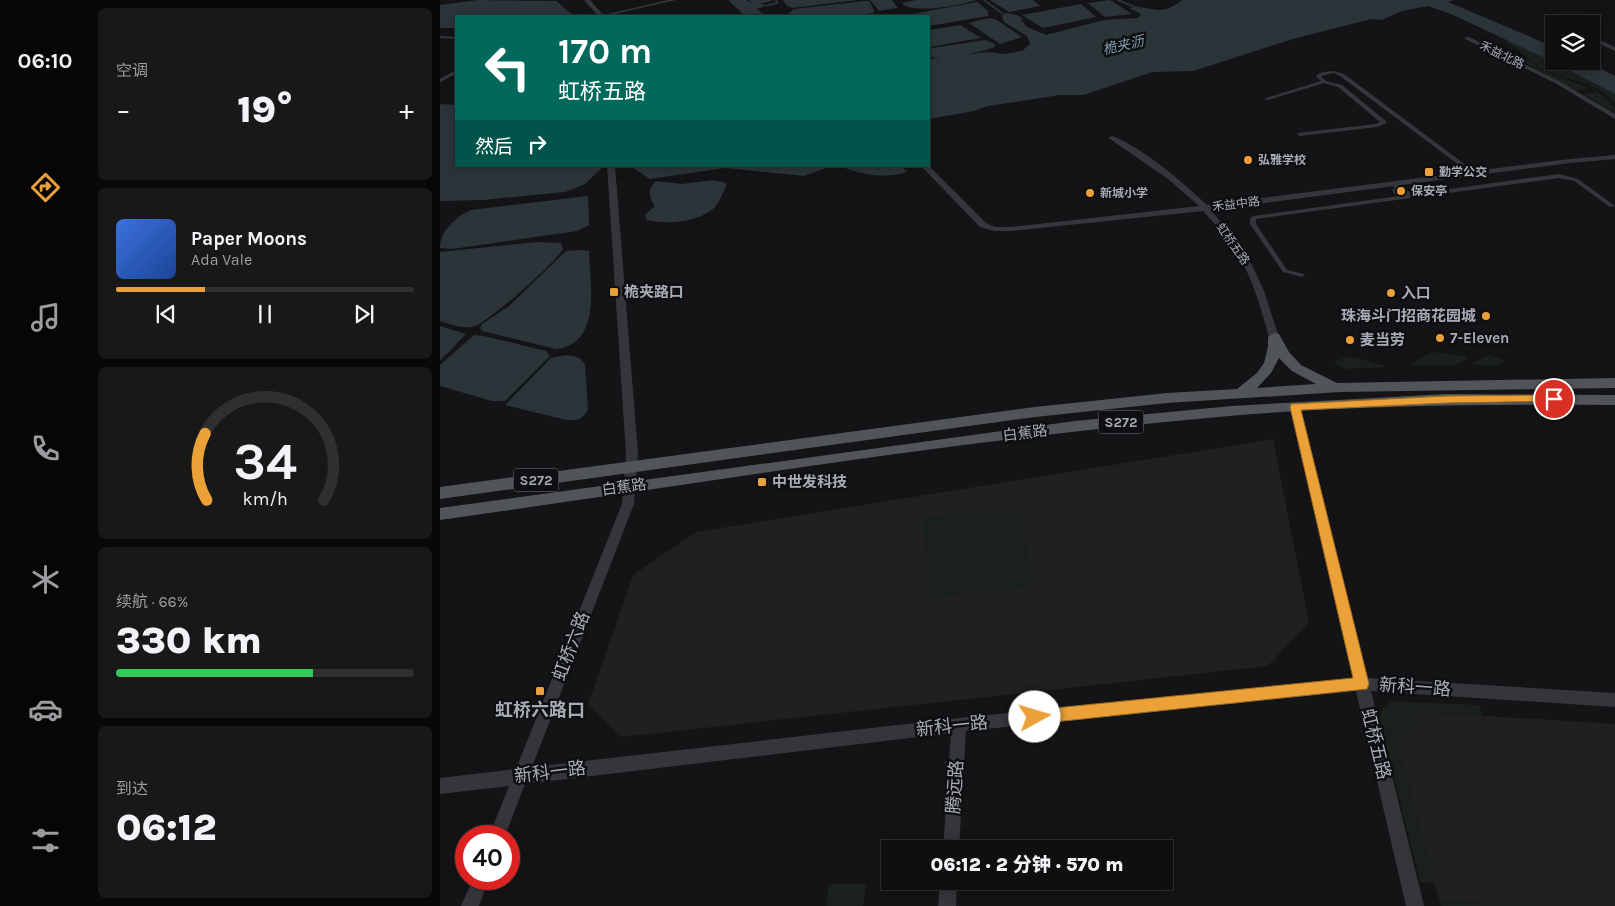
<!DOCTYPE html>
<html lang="zh">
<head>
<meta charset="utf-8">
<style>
	:root { --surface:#0f0f10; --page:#181819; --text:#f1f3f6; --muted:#9b9c9f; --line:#2f2f30; --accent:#eba137 }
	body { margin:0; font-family:Karla,"Noto Sans SC",sans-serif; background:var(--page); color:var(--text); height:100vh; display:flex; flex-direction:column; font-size:19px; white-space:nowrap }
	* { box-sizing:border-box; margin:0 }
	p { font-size:16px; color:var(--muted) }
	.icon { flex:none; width:28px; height:28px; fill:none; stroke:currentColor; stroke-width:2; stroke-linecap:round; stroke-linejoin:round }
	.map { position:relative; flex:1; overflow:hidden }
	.drawer { display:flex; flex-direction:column; gap:8px; padding:8px; background:#080809; width:350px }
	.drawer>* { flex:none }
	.banner { position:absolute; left:15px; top:15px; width:475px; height:152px; border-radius:0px; box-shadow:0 2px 12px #0003,0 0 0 1px var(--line); background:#00695c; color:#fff; overflow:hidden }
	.buttons { position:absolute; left:1105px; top:15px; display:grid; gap:10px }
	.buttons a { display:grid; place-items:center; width:55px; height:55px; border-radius:0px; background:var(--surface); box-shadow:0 2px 12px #0003,0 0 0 1px var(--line); font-size:25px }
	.speed { position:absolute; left:15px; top:825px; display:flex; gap:10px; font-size:25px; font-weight:700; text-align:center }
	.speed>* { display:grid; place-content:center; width:65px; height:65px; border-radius:50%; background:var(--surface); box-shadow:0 2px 12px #0003,0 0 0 1px var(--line); line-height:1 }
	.speed .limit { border:8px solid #d22; background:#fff; color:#111 }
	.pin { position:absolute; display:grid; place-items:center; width:42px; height:42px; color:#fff; margin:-21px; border:2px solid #fff; border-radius:50%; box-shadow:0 1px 5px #0007 }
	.me { position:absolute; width:55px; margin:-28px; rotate:84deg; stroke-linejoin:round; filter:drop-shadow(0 0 4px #0008) }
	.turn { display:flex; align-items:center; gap:18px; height:105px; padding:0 20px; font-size:22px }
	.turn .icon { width:65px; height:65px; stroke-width:2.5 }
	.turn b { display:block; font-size:35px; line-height:42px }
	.then { display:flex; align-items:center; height:48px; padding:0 20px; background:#0003; gap:10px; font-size:19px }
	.big { font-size:38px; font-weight:800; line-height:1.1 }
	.drawer .card { flex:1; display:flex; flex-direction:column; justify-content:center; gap:8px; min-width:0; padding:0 18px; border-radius:8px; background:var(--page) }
	.drawer .dial { align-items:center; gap:0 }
	.dial svg { height:130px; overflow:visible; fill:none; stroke:var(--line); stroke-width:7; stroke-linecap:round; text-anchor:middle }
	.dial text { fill:var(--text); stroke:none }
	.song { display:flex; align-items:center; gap:15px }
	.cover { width:60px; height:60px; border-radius:8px; background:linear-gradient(135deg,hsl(220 70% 55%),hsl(220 70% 35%)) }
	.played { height:5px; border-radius:2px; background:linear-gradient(90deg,var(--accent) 30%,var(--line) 30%) }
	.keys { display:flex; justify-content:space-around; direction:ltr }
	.heat { display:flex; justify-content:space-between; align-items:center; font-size:28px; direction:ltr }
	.charge { height:8px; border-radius:4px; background:linear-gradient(90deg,#34c759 66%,var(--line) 0) }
	.trip { position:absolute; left:441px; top:840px; width:292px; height:50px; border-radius:0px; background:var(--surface); box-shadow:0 2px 12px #0003,0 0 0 1px var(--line); font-weight:800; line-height:50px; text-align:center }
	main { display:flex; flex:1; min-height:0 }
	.menu { display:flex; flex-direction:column; width:90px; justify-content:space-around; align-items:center; background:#060606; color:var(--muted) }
	.menu .icon { width:35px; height:35px }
	.menu .active { color:var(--accent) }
	.menu b { font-size:22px; color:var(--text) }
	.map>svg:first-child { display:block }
	.built { fill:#202022 }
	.green { fill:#1a201b }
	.water { fill:#2b3439 }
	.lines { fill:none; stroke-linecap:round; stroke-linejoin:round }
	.stream { stroke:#2b3439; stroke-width:2 }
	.minor { fill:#35363a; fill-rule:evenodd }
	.tertiary { fill:#35363a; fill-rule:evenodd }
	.primary { fill:#515459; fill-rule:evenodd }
	.route { fill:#eba137; stroke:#996924 }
	.poi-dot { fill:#eba137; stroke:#0f0f11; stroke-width:2 }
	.labels { text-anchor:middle; stroke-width:5; stroke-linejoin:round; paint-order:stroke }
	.far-street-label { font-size:12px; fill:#a6acb5; stroke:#0f0f11 }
	.far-poi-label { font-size:12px; font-weight:bold; fill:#a6acb5; stroke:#0f0f11; text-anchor:start }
	.far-water-label { font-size:14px; font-style:italic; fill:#7e9caf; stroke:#0f0f11 }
	.shield { fill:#0f0f11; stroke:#797d84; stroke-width:1 }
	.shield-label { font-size:14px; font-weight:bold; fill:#a6acb5 }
	.poi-label { font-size:15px; font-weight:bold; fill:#a6acb5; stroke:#0f0f11; text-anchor:start }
	.street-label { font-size:15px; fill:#a6acb5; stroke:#0f0f11 }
	.near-street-label { font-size:18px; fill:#a6acb5; stroke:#0f0f11 }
	.near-poi-label { font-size:18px; font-weight:bold; fill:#a6acb5; stroke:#0f0f11 }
</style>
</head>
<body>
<main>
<nav class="menu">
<b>06:10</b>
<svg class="icon active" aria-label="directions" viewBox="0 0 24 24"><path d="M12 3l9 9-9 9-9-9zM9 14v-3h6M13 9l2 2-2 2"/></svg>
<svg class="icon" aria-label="music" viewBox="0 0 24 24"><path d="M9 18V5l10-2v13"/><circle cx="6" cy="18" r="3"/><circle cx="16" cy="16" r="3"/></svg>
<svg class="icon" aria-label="phone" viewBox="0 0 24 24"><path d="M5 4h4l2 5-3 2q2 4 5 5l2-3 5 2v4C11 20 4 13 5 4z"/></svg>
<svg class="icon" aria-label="climate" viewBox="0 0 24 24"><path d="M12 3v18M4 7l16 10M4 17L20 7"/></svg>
<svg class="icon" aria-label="car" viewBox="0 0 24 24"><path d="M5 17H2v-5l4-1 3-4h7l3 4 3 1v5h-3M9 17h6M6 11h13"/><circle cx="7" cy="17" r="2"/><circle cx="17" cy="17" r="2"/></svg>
<svg class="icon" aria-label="filters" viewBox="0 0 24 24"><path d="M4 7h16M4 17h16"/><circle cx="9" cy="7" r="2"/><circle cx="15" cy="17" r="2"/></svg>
</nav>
<section class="drawer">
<div class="card"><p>空调</p>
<div class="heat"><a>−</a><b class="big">19°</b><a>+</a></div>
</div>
<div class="card">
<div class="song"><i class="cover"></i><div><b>Paper Moons</b><p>Ada Vale</p></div></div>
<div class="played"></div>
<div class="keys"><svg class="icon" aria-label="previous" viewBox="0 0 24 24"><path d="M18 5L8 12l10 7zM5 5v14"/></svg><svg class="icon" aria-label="pause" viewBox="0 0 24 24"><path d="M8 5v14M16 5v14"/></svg><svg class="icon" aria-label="next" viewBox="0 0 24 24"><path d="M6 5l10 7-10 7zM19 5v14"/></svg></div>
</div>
<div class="card dial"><svg viewBox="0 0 100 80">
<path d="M14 69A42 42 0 1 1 86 69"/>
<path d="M14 69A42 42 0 0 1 13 28" stroke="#eba137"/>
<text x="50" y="56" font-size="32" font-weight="700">34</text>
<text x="50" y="72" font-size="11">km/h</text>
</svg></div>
<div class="card"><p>续航 · 66%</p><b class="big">330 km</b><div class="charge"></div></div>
<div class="card"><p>到达</p><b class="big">06:12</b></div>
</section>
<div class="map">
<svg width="1175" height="906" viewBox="0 0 1175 906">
	<rect width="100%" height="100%" fill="#141416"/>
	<!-- built -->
	<path class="built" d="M833 439 869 622 828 666 182 737 148 705 193 575 256 532Z
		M983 712 1175 724V906H1001L956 740Z"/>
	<!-- green -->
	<path class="green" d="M1070 41 1175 94V103C1156 80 1127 82 1103 69 1089 61 1080 49 1065 42Z
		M1074 57 1087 59 1105 71 1157 91 1175 108V113L1143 94 1157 92 1148 88 1137 91Z
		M992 352 1025 356 1027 359 1014 366 969 365Z
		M1050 355 1065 361 1056 366 1030 364Z
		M909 356 942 365 945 367 905 369 893 362Z
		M582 510 593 586 489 598 483 517Z
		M952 701 1039 705 1043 716 983 712 956 740 995 883 980 882 940 722C940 711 942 706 952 701Z
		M389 884H426L423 906H386Z
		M999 899 1099 905V906H1001Z"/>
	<!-- water -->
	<path class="water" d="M38 0 116 1 134 16H16V28H0V5Z
		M288 0H306L316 5 308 0H334L320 4 328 5 317 9 325 16H305Z
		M343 0H418L352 8 347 6Z
		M430 0H452L458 8 439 11Z
		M476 0H536C522 5 471 15 462 3Z
		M550 0H593L600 6 569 12Z
		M670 0 692 14 665 17 648 3Z
		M742 0H1014L1008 2 1114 47V61H1146L1175 76V94L1115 63 1011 14 988 6 962 11 942 20 931 19 853 39 753 71 713 72 643 95H620L548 106 534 111 489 119V59L548 52 563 54 582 51 590 44 587 36 564 22 562 16 566 13 577 15 583 19 581 20 587 27 606 35 664 20 698 18 701 14 689 8C712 4 719 19 742 0Z
		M425 1H429L434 10 433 13 409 16H351L349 13 354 9Z
		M537 2 548 11V16L489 26V16H474L472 14Z
		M641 4 656 17 603 28 582 15Z
		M548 18 555 19 582 37 560 44 529 23Z
		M520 25 541 38 489 47V30Z
		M545 40 555 44V47C540 52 502 62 489 56V49L492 48Z
		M0 104 16 105V166H164L145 184 125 192 43 200 0 201Z
		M190 166H384L386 168 364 176 285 168 210 179Z
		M400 166H461L467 172C445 179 422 175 400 166Z
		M273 180 286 183V186C283 193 280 201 275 207 261 222 226 225 207 220L205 215 215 206C208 197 208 189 216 181L242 184Z
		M148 196 149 225 137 231 12 249 0 248C0 231 17 216 31 210Z
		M97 242 121 243 123 249C115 263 51 320 35 326 25 330 10 324 0 321V252Z
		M138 250 149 251C150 284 162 344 116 349L42 331 40 328 42 324 69 306 126 251Z
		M0 326 26 334 0 361Z
		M34 335 44 336 106 351 110 356 65 401H52L0 386V365Z
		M127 355C135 356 141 357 145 365L148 410C142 420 136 421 126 420L65 405 111 358Z"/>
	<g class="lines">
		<!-- stream -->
		<path class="stream" d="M544 0 566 16
			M678 0 697 8
			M328 5 337 3 336 0"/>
		<!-- minor -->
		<path class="minor" d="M228 0H236L166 16H159Z
			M0 36 16 37V39L0 38Z
			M14 71H16V74L0 82V79Z
			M894 71 904 74 1035 172V174H1031L900 76 894 73 881 76 886 81 902 85 946 121V123L937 127 860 136 857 134 858 133 936 124 940 122 898 87 884 83 828 100 823 99 881 81 876 76C880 71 888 72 894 71Z
			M1119 174 1138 179 1175 206 1170 207 1134 181 1119 178 816 219V224L847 270 864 274 865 275 862 277 843 272 810 224V218L813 216Z
			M953 182 970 192 971 193 968 195 955 194 952 190 955 188 950 184Z"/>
		<!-- tertiary -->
		<path class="tertiary" d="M144 0H150L164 16H158Z
			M1151 36 1175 47V51L1151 40Z
			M1025 37H1029L1119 81 1175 114V119L1115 83 1025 39Z
			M672 136C702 147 744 183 767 205L1130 159 1175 155V159L1130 163 771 210 798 243 812 265 824 291 839 337 834 340 829 337C823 316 817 294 808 274 797 250 781 230 763 211L571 231H554L540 227 481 166H489L546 223 555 227H571L759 206 728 179 670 139 668 138Z
			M167 166H175L198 454 194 504 92 767 519 718 913 678 850 407 855 403 860 407 927 678 1175 693V707L931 691 984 906H966L916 691 526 731 519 849H503L511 733 85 784 65 836H49L69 786 0 794V778L76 769 182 504 186 454Z
			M33 879H49L39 906H21Z
			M500 881H517L516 906H498Z"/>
		<!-- primary -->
		<path class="primary" d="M834 333 839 334 849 352 861 365 897 383 1175 378V388L900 392 727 403 595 417 0 499V487L595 407 727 393 797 389 817 373 824 363 828 347V337ZM839 358 852 371 876 384 817 388 831 373Z
			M1006 394 1175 395V405C1046 404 918 405 789 416 525 439 262 483 0 520V508L635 421 792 406Z"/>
	</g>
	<!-- route -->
	<path class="route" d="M1114 395 1118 396V401L1006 403 861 410 929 684 927 689 595 724 590 722 588 717 590 712 595 710 913 678 850 407 851 404 1006 396Z"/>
	<!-- markers -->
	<g class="poi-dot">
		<circle cx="808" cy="160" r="5"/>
		<rect x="984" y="167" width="10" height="10" rx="2.5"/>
		<circle cx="961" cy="191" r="5"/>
		<circle cx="650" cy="193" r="5"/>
		<rect x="169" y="287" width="10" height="10" rx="2.5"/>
		<circle cx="951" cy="293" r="5"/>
		<circle cx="1046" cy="316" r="5"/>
		<circle cx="1000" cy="338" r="5"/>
		<circle cx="910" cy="340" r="5"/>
		<rect x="317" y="477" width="10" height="10" rx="2.5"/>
		<rect x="95" y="686" width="10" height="10" rx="2.5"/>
	</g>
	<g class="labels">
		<!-- far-street labels -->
		<g class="far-street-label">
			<text transform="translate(1062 55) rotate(26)" y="4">禾益北路</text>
			<text transform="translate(796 204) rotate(-7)" y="4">禾益中路</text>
			<text transform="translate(793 244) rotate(55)" y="4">虹桥五路</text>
		</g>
		<!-- far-poi labels -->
		<g class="far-poi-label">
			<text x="818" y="164">弘雅学校</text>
			<text x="999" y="176">勤学公交</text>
			<text x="971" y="195">保安亭</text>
			<text x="660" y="197">新城小学</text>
		</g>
		<!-- far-water labels -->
		<g class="far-water-label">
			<text transform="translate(683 45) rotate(-13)" y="5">桅夹沥</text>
		</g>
		<!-- shield labels -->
		<g class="shield">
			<rect x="658.5" y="410.5" width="45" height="23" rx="4"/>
			<rect x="73.5" y="468.5" width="45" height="23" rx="4"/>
		</g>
		<g class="shield-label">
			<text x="681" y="427">S272</text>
			<text x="96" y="485">S272</text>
		</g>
		<!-- poi labels -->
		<g class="poi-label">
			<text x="184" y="297">桅夹路口</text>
			<text x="961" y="298">入口</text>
			<text x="1036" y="321" text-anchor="end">珠海斗门招商花园城</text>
			<text x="1010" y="343">7-Eleven</text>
			<text x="920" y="345">麦当劳</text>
			<text x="332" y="487">中世发科技</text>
		</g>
		<!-- street labels -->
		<g class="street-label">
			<text transform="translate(585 433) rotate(-7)" y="5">白蕉路</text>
			<text transform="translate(184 487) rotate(-8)" y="5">白蕉路</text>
		</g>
		<!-- near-street labels -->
		<g class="near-street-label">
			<text transform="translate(131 646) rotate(-69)" y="6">虹桥六路</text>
			<text transform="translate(975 687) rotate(4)" y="6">新科一路</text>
			<text transform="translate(512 726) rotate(-6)" y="6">新科一路</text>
			<text transform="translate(936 744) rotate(76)" y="6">虹桥五路</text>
			<text transform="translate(110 772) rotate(-7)" y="6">新科一路</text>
			<text transform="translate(515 787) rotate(-86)" y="6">腾远路</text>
		</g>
		<!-- near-poi labels -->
		<g class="near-poi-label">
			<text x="100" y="716">虹桥六路口</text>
		</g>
	</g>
</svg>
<div class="buttons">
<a><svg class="icon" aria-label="layers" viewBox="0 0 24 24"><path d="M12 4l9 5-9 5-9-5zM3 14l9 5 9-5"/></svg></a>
</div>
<div class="speed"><div class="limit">40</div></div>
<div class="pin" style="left:1114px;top:399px;background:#d93025"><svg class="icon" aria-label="arrive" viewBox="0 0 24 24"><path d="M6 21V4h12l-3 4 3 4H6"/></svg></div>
<svg class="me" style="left:595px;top:717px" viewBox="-20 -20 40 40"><circle r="19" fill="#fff"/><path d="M0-13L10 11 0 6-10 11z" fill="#eba137"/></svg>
<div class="trip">06:12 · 2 分钟 · 570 m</div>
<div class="banner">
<div class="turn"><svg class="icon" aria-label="left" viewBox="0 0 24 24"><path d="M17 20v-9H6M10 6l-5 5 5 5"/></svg><div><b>170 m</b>虹桥五路</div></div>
<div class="then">然后<svg class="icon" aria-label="right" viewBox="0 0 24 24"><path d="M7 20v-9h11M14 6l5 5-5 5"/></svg></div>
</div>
</div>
</main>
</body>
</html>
